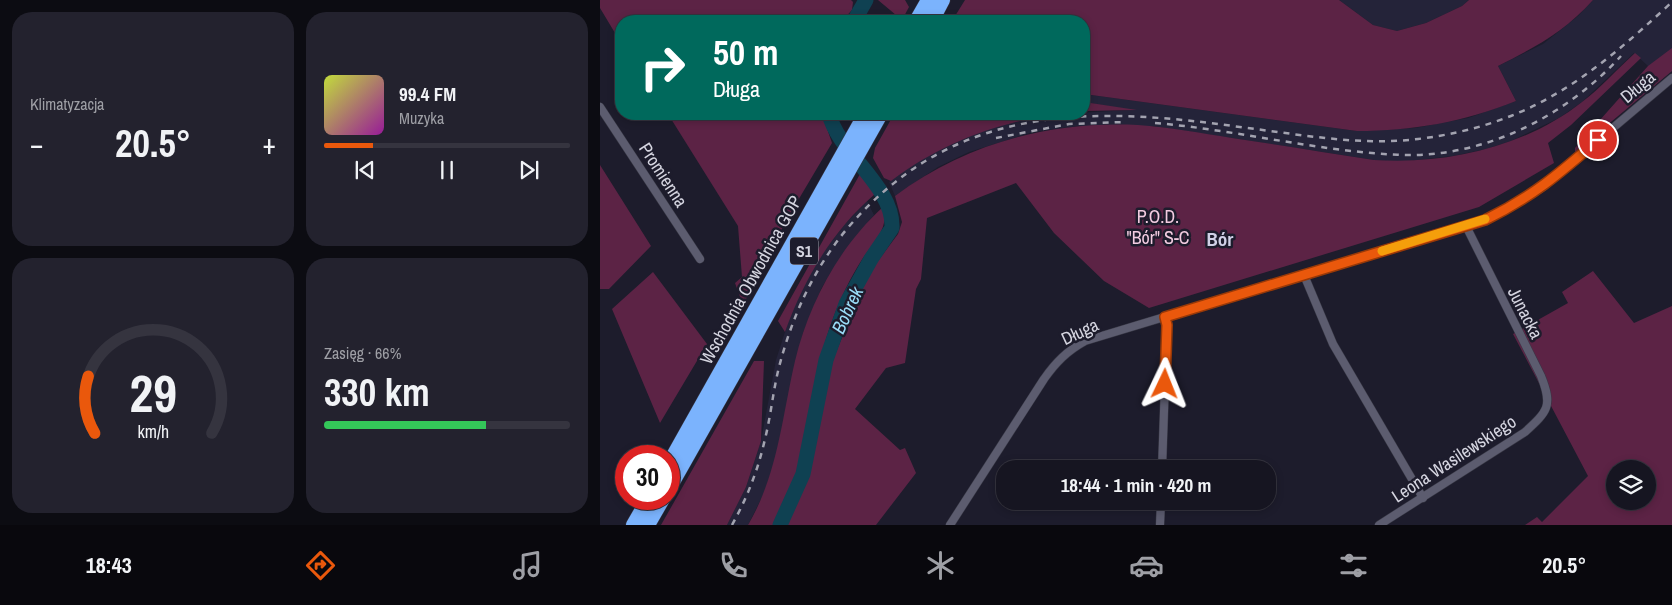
<!DOCTYPE html>
<html lang="pl">
<head>
<meta charset="utf-8">
<style>
	:root { --surface:#161521; --page:#23222e; --text:#f1f3f6; --muted:#9e9fa5; --line:#35343f; --accent:#ea580c }
	body { margin:0; font-family:"Archivo Narrow",sans-serif; background:var(--page); color:var(--text); height:100vh; display:flex; flex-direction:column; font-size:19px; white-space:nowrap }
	* { box-sizing:border-box; margin:0 }
	p { font-size:16px; color:var(--muted) }
	.icon { flex:none; width:28px; height:28px; fill:none; stroke:currentColor; stroke-width:2; stroke-linecap:round; stroke-linejoin:round }
	.map { position:relative; flex:1; overflow:hidden }
	.side { display:flex; flex-direction:column; gap:12px; padding:12px; background:#0c0c12; width:600px }
	.side>* { flex:none }
	.top-card { position:absolute; left:15px; top:15px; width:475px; height:105px; border-radius:20px; box-shadow:0 2px 8px #0003,0 0 0 1px var(--line); background:#00695c; color:#fff; overflow:hidden }
	.fabs { position:absolute; left:1006px; top:460px; display:grid; gap:10px }
	.fabs a { display:grid; place-items:center; width:50px; height:50px; border-radius:50%; background:var(--surface); box-shadow:0 2px 8px #0003,0 0 0 1px var(--line); font-size:25px }
	.speed { position:absolute; left:15px; top:445px; display:flex; gap:10px; font-size:25px; font-weight:700; text-align:center }
	.speed>* { display:grid; place-content:center; width:65px; height:65px; border-radius:50%; background:var(--surface); box-shadow:0 2px 8px #0003,0 0 0 1px var(--line); line-height:1 }
	.speed .limit { border:8px solid #d22; background:#fff; color:#111 }
	.pin { position:absolute; display:grid; place-items:center; width:42px; height:42px; color:#fff; margin:-21px; border:2px solid #fff; border-radius:50%; box-shadow:0 1px 5px #0007 }
	.me { position:absolute; width:55px; margin:-28px; rotate:2deg; stroke-linejoin:round; filter:drop-shadow(0 0 4px #0008) }
	.turn { display:flex; align-items:center; gap:18px; height:105px; padding:0 15px; font-size:22px }
	.turn .icon { width:65px; height:65px; stroke-width:2.5 }
	.turn b { display:block; font-size:35px; line-height:42px }
	.big { font-size:38px; font-weight:800; line-height:1.1 }
	.side .card { flex:1; display:flex; flex-direction:column; justify-content:center; gap:8px; min-width:0; padding:0 18px; border-radius:20px; background:var(--page) }
	.side .dial { align-items:center; gap:0 }
	.dial svg { height:130px; overflow:visible; fill:none; stroke:var(--line); stroke-width:7; stroke-linecap:round; text-anchor:middle }
	.dial text { fill:var(--text); stroke:none }
	.song { display:flex; align-items:center; gap:15px }
	.cover { width:60px; height:60px; border-radius:8px; background:linear-gradient(135deg,hsl(70 70% 55%),hsl(300 70% 35%)) }
	.played { height:5px; border-radius:2px; background:linear-gradient(90deg,var(--accent) 20%,var(--line) 20%) }
	.keys { display:flex; justify-content:space-around; direction:ltr }
	.heat { display:flex; justify-content:space-between; align-items:center; font-size:28px; direction:ltr }
	.charge { height:8px; border-radius:4px; background:linear-gradient(90deg,#34c759 66%,var(--line) 0) }
	.side .tiles { flex:1; display:grid; gap:12px; grid-template-columns:repeat(2,1fr) }
	.trip { position:absolute; left:396px; top:460px; width:280px; height:50px; border-radius:20px; background:var(--surface); box-shadow:0 2px 8px #0003,0 0 0 1px var(--line); font-weight:800; line-height:50px; text-align:center }
	.tab-bar { display:flex; height:80px; justify-content:space-around; align-items:center; background:#09080d; color:var(--muted) }
	.tab-bar .icon { width:35px; height:35px }
	.tab-bar .selected { color:var(--accent) }
	.tab-bar b { font-size:22px; color:var(--text) }
	main { display:flex; flex:1; min-height:0 }
	.map>svg:first-child { display:block }
	.built { fill:#242339 }
	.green { fill:#5c2345; fill-rule:evenodd }
	.lines { fill:none; stroke-linecap:round; stroke-linejoin:round }
	.river { stroke:#0f4152; stroke-width:15 }
	.street-casing { stroke:#383845; stroke-width:9 }
	.highway-casing { stroke:#383845; stroke-width:15 }
	.street { stroke:#5c5c6f; stroke-width:8 }
	.highway { stroke:#7bb3fd; stroke-width:14 }
	.rail { stroke:#a3a3b0; stroke-width:2.5; stroke-dasharray:6 6; stroke-linecap:butt }
	.route-casing { stroke:#983908; stroke-width:12 }
	.route { stroke:#ea580c; stroke-width:9 }
	.slow { stroke:#f59e0b; stroke-width:9 }
	.labels { text-anchor:middle; stroke-width:5; stroke-linejoin:round; paint-order:stroke }
	.shield { fill:#1d1c2c; stroke:#9e9eaa; stroke-width:1 }
	.shield-label { font-size:16px; font-weight:bold; fill:#d5d5e0 }
	.street-label { font-size:18px; fill:#d5d5e0; stroke:#1d1c2c }
	.park-label { font-size:18px; fill:#f3cce1; stroke:#1d1c2c }
	.neighbourhood-label { font-size:19px; font-weight:bold; fill:#d0d0e6; stroke:#1d1c2c }
	.water-label { font-size:19px; font-style:italic; fill:#99dbf6; stroke:#1d1c2c }
</style>
</head>
<body>
<main>
<section class="side">
<div class="tiles">
<div class="card"><p>Klimatyzacja</p>
<div class="heat"><a>−</a><b class="big">20.5°</b><a>+</a></div>
</div>
<div class="card">
<div class="song"><i class="cover"></i><div><b>99.4 FM</b><p>Muzyka</p></div></div>
<div class="played"></div>
<div class="keys"><svg class="icon" aria-label="previous" viewBox="0 0 24 24"><path d="M18 5L8 12l10 7zM5 5v14"/></svg><svg class="icon" aria-label="pause" viewBox="0 0 24 24"><path d="M8 5v14M16 5v14"/></svg><svg class="icon" aria-label="next" viewBox="0 0 24 24"><path d="M6 5l10 7-10 7zM19 5v14"/></svg></div>
</div>
<div class="card dial"><svg viewBox="0 0 100 80">
<path d="M14 69A42 42 0 1 1 86 69"/>
<path d="M14 69A42 42 0 0 1 10 34" stroke="#ea580c"/>
<text x="50" y="56" font-size="32" font-weight="700">29</text>
<text x="50" y="72" font-size="11">km/h</text>
</svg></div>
<div class="card"><p>Zasięg · 66%</p><b class="big">330 km</b><div class="charge"></div></div>
</div>
</section>
<div class="map">
<svg width="1072" height="525" viewBox="0 0 1072 525">
	<rect width="100%" height="100%" fill="#1d1c2c"/>
	<!-- built -->
	<path class="built" d="M739 0H869L862 6 826 23 797 31 773 25Z
		M993 0H1072V71L1062 79 1034 53 982 102 959 118 911 141 886 149 853 156 800 162 774 160 553 126H478L433 132 369 152 338 167 295 196 289 182 313 164 339 149 392 127 455 114 532 110 484 102V94L757 131 815 128 868 118 916 101 898 66 943 44 978 16Z
		M267 201 274 215 257 235 231 272 221 289 203 333 176 457 165 491 148 525H127L146 487 161 441 176 360 191 313 206 281 224 251 245 224Z"/>
	<!-- green -->
	<path class="green" d="M0 0H251L253 2 252 10 242 21H21V43L0 8Z
		M278 0H305L309 7 302 20Z
		M365 0H739L773 25 797 31 826 23 862 6 869 0H993C964 32 936 47 898 66L916 101C864 122 812 131 757 131L484 94V21H352Z
		M1072 48V71L975 152V148L1048 66Z
		M1035 53 1041 58 971 125 948 143 954 163 879 207 549 308 504 281 454 233 416 183 327 218 321 279 316 289 305 363 286 368 255 409 300 450 305 448 316 473 276 525H148C178 474 182 417 195 361 209 303 239 247 283 207 290 227 274 242 263 258 237 298 222 344 214 391L225 396 232 362 262 289 275 265 298 234 302 222 295 196C366 143 450 121 538 125 569 127 601 133 632 138 679 145 727 153 774 160 846 165 925 147 982 102 1001 88 1017 69 1035 53Z
		M484 102 537 110 484 111Z
		M68 114H222L232 143 187 219 143 305 135 283 142 277 138 226Z
		M294 114H455C394 124 341 143 291 181L284 178 273 158 275 148Z
		M0 165 51 246 9 289H0Z
		M260 174 275 194C232 231 204 279 185 332L178 321Z
		M993 271 1034 323 1072 306V525H925L937 517 942 522 988 476 913 334 968 303 962 292ZM1015 469H1048V501H1015Z
		M53 272 107 344 60 423 12 309Z
		M154 361H164L161 441 146 487 127 525H61Z"/>
	<g class="lines">
		<!-- river -->
		<path class="river" d="M254 21 266 0
			M180 525 203 474 226 360 246 304 271 259 292 228C294 186 239 154 229 114"/>
		<defs>
			<path id="street" d="M0 107 100 259
				M704 275 733 344 823 498
				M562 469 567 325 565 317
				M350 525 444 379C456 362 467 351 485 341L885 220 916 204 943 187 1072 78
				M560 525 561 501
				M779 525 925 432C948 411 953 406 941 376L866 226"/>
			<path id="highway" d="M316 21 328 0
				M332 21 343 0
				M69 463 265 114
				M69 489 281 114
				M33 525 48 499
				M48 525 63 499"/>
		</defs>
		<!-- street casing -->
		<use href="#street" class="street-casing"/>
		<!-- highway casing -->
		<use href="#highway" class="highway-casing"/>
		<!-- street -->
		<use href="#street" class="street"/>
		<!-- highway -->
		<use href="#highway" class="highway"/>
		<!-- rail -->
		<path class="rail" d="M555 123C638 130 720 152 803 155 886 157 966 116 1021 56
			M396 138 469 124 525 122
			M132 525C147 498 158 470 165 439 171 415 173 391 179 367 192 317 213 270 246 230 355 101 494 106 647 128 704 135 761 146 818 139 931 125 992 76 1072 2"/>
	</g>
	<g class="lines">
		<defs>
			<path id="route" d="M565 384 567 325 565 317 885 220C932 197 959 174 998 140"/>
		</defs>
		<!-- route casing -->
		<use href="#route" class="route-casing"/>
		<!-- route -->
		<use href="#route" class="route"/>
		<!-- slow -->
		<path class="slow" d="M782 251 885 219"/>
	</g>
	<g class="labels">
		<!-- shield labels -->
		<rect class="shield" x="190" y="237.5" width="28" height="27" rx="4"/>
		<g class="shield-label">
			<text x="204" y="257">S1</text>
		</g>
		<!-- street labels -->
		<g class="street-label">
			<text transform="translate(1038 87) rotate(-40)" y="6">Długa</text>
			<text transform="translate(63 175) rotate(57)" y="6">Promienna</text>
			<text transform="translate(151 280) rotate(-61)" y="6">Wschodnia Obwodnica GOP</text>
			<text transform="translate(925 313) rotate(63)" y="6">Junacka</text>
			<text transform="translate(480 332) rotate(-25)" y="6">Długa</text>
			<text transform="translate(854 459) rotate(-33)" y="6">Leona Wasilewskiego</text>
		</g>
		<!-- park labels -->
		<g class="park-label">
			<text x="558" y="223">P.O.D.<tspan x="558" dy="21">"Bór" S-C</tspan></text>
		</g>
		<!-- neighbourhood labels -->
		<g class="neighbourhood-label">
			<text x="620" y="246">Bór</text>
		</g>
		<!-- water labels -->
		<g class="water-label">
			<text transform="translate(247 310) rotate(-65)" y="7">Bobrek</text>
		</g>
	</g>
</svg>
<div class="fabs">
<a><svg class="icon" aria-label="layers" viewBox="0 0 24 24"><path d="M12 4l9 5-9 5-9-5zM3 14l9 5 9-5"/></svg></a>
</div>
<div class="speed"><div class="limit">30</div></div>
<div class="pin" style="left:998px;top:140px;background:#d93025"><svg class="icon" aria-label="arrive" viewBox="0 0 24 24"><path d="M6 21V4h12l-3 4 3 4H6"/></svg></div>
<svg class="me" style="left:565px;top:384px" viewBox="-20 -20 40 40"><path d="M0-17L14 15 0 8-14 15z" fill="#ea580c" stroke="#fff" stroke-width="4"/></svg>
<div class="trip">18:44 · 1 min · 420 m</div>
<div class="top-card">
<div class="turn"><svg class="icon" aria-label="right" viewBox="0 0 24 24"><path d="M7 20v-9h11M14 6l5 5-5 5"/></svg><div><b>50 m</b>Długa</div></div>
</div>
</div>
</main>
<nav class="tab-bar">
<b>18:43</b>
<svg class="icon selected" aria-label="directions" viewBox="0 0 24 24"><path d="M12 3l9 9-9 9-9-9zM9 14v-3h6M13 9l2 2-2 2"/></svg>
<svg class="icon" aria-label="music" viewBox="0 0 24 24"><path d="M9 18V5l10-2v13"/><circle cx="6" cy="18" r="3"/><circle cx="16" cy="16" r="3"/></svg>
<svg class="icon" aria-label="phone" viewBox="0 0 24 24"><path d="M5 4h4l2 5-3 2q2 4 5 5l2-3 5 2v4C11 20 4 13 5 4z"/></svg>
<svg class="icon" aria-label="climate" viewBox="0 0 24 24"><path d="M12 3v18M4 7l16 10M4 17L20 7"/></svg>
<svg class="icon" aria-label="car" viewBox="0 0 24 24"><path d="M5 17H2v-5l4-1 3-4h7l3 4 3 1v5h-3M9 17h6M6 11h13"/><circle cx="7" cy="17" r="2"/><circle cx="17" cy="17" r="2"/></svg>
<svg class="icon" aria-label="filters" viewBox="0 0 24 24"><path d="M4 7h16M4 17h16"/><circle cx="9" cy="7" r="2"/><circle cx="15" cy="17" r="2"/></svg>
<b>20.5°</b>
</nav>
</body>
</html>
